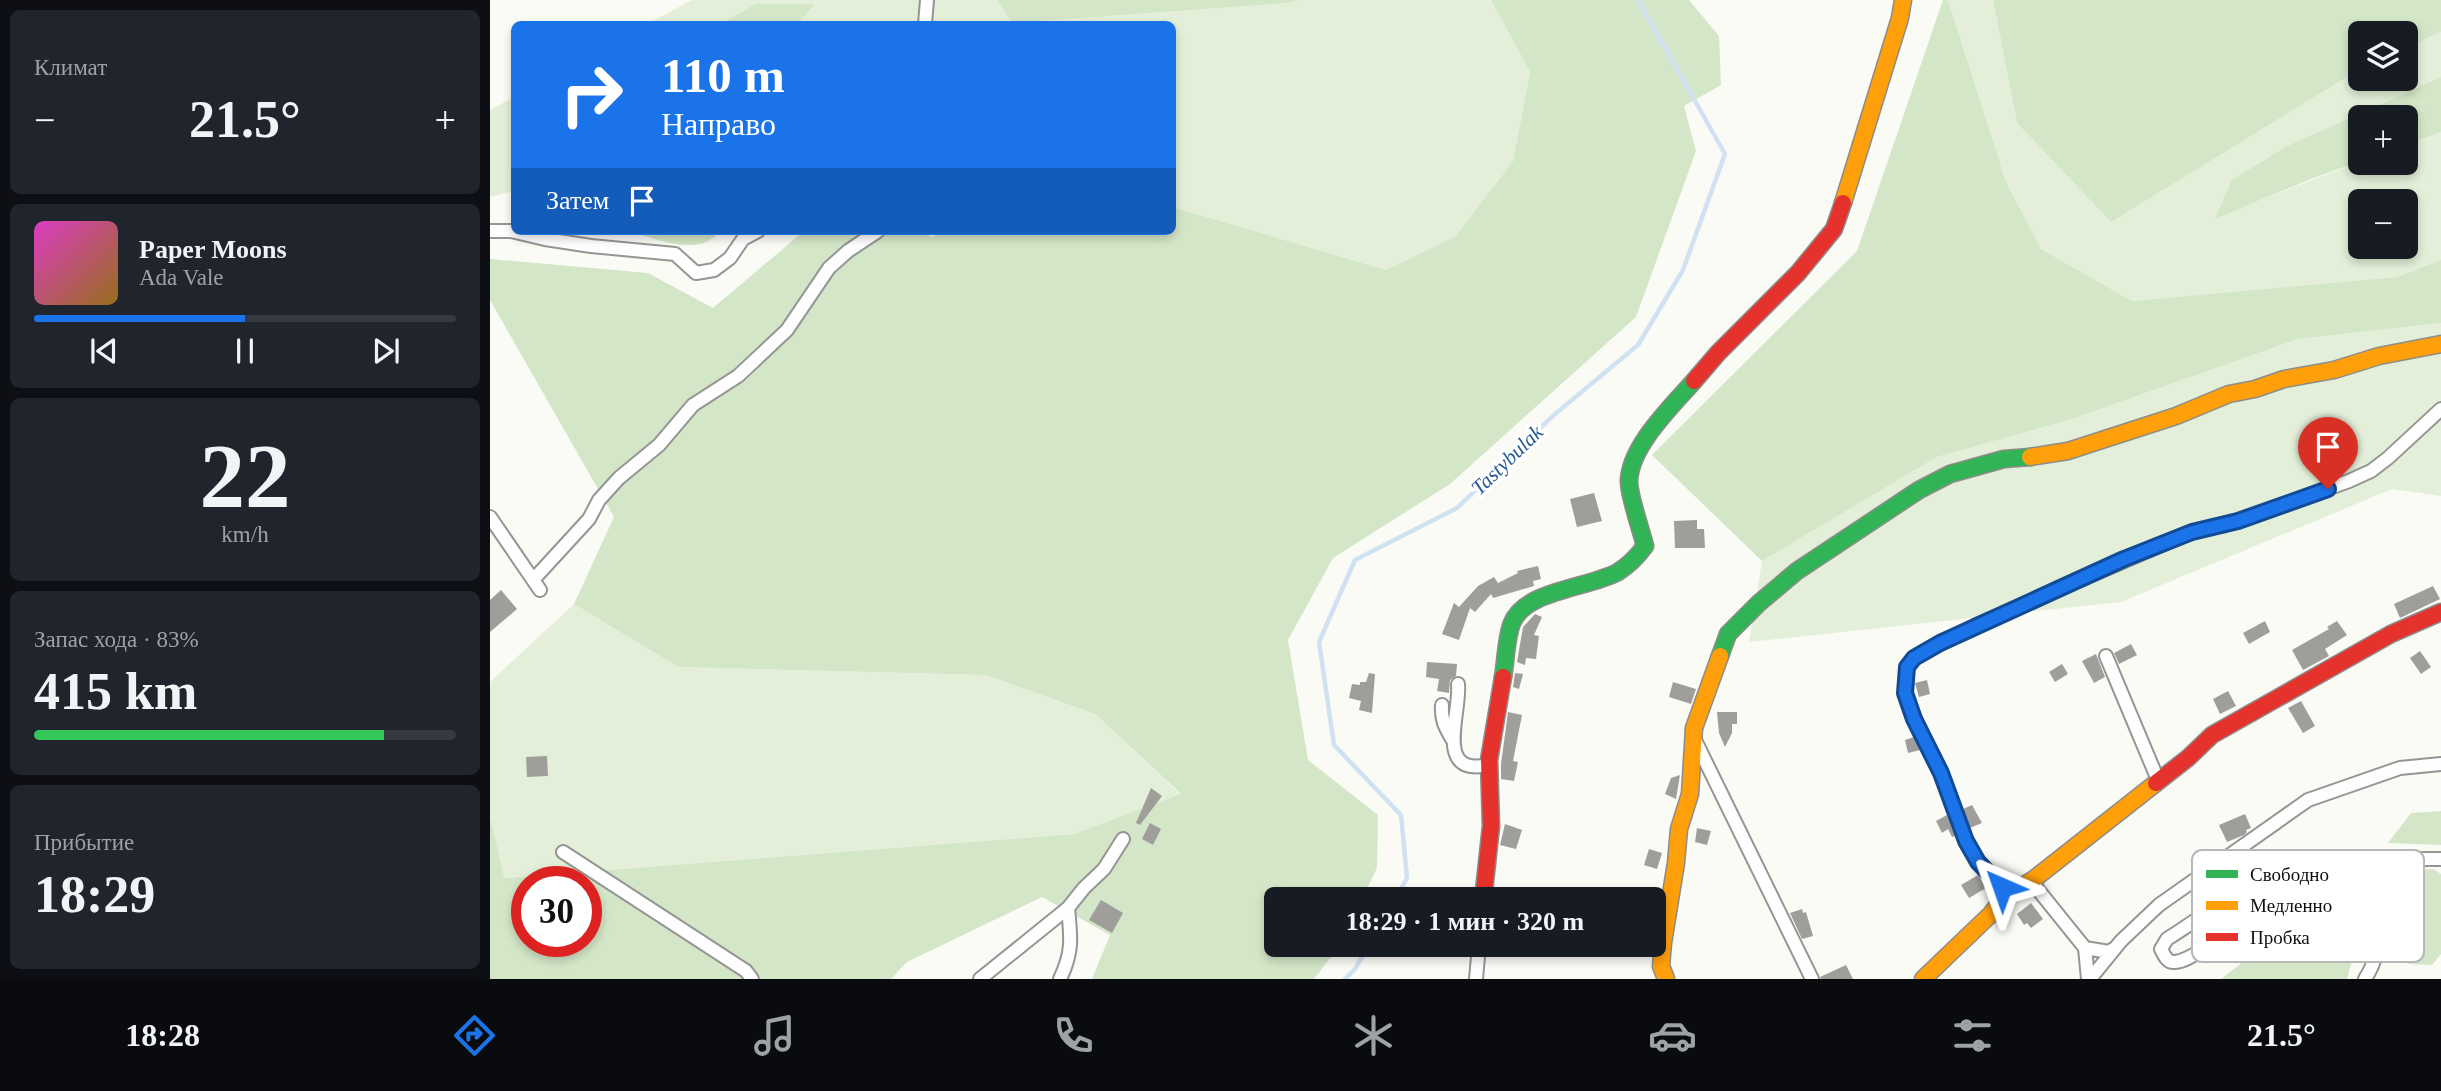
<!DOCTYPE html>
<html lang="ru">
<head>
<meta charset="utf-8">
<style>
	:root { --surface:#171b24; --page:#20242c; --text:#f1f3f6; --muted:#9ea1a6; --line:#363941; --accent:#1a73e8 }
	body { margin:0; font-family:"Times New Roman",serif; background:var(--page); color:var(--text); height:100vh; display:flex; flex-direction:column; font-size:26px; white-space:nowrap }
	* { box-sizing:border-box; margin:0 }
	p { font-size:23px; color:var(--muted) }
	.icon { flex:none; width:38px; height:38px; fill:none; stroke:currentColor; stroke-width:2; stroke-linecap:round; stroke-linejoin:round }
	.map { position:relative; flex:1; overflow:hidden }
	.sheet { display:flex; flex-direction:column; gap:10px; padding:10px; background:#0d0f14; width:490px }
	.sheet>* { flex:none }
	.banner { position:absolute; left:21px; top:21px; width:665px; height:214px; border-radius:10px; box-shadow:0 4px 10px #0003; background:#1a73e8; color:#fff; overflow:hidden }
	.fabs { position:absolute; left:1858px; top:21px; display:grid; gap:14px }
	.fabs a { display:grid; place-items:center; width:70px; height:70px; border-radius:10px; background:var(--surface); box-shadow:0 4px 10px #0003; font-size:35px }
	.speed { position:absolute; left:21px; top:866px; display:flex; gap:14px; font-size:35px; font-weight:700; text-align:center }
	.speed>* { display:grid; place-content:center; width:91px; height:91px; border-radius:50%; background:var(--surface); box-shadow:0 4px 10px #0003; line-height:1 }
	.speed .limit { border:10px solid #d22; background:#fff; color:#111 }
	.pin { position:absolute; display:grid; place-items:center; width:60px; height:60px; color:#fff; margin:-72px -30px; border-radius:50% 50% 50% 0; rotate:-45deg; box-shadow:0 0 7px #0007 }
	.pin .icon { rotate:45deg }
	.me { position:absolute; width:77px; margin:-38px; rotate:317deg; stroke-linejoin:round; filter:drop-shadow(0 0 5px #0008) }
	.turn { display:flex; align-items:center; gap:24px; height:147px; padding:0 35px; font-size:32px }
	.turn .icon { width:91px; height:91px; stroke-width:2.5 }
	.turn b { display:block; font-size:49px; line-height:60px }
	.then { display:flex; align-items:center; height:66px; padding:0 35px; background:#0003; gap:14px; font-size:26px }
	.big { font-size:52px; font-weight:600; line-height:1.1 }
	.sheet .widget { flex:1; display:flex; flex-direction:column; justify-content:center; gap:10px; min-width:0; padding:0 24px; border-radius:10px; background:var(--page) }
	.sheet .dial { align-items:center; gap:0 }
	.dial b { font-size:91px; line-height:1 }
	.song { display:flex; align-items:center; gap:21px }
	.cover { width:84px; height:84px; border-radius:10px; background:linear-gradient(135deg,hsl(310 70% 55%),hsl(40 70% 35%)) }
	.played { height:7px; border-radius:4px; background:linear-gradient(90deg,var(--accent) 50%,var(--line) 50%) }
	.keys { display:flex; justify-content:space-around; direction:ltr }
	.heat { display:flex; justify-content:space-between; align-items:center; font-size:38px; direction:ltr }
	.charge { height:10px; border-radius:5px; background:linear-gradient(90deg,#34c759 83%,var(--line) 0) }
	.trip { position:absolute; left:774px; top:887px; width:402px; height:70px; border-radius:10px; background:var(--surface); box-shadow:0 4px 10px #0003; font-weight:600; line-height:70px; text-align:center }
	.dock { display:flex; height:112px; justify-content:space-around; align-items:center; background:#090b0e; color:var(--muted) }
	.dock .icon { width:49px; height:49px }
	.dock .current { color:var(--accent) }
	.dock b { font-size:32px; color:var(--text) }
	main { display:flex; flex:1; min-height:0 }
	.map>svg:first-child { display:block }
	.green { fill:#e3efd8; fill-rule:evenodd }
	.forest { fill:#d3e6c7; fill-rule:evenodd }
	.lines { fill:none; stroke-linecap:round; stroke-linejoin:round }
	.stream { stroke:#d0e2f2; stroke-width:4.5 }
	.building { fill:#9f9e9b }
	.street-casing { stroke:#959593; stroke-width:16 }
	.fast-casing { stroke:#8c8c8a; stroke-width:19 }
	.slow-casing { stroke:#8c8c8a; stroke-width:19 }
	.jam-casing { stroke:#8c8c8a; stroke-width:19 }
	.street { stroke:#fefefe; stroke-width:12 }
	.fast { stroke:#30b455; stroke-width:16 }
	.slow { stroke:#ff9f0a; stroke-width:16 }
	.jam { stroke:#e5322d; stroke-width:16 }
	.route-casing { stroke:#114b97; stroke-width:18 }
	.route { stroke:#1a73e8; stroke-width:12 }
	.labels { text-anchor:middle; stroke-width:7; stroke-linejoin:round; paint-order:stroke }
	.water-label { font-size:21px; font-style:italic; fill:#255a94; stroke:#fff }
	.key { fill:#fff; stroke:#b7b7b7; stroke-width:2 }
	.key-label { font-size:19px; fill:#0f0f0f }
</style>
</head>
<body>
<main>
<section class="sheet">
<div class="widget"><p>Климат</p>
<div class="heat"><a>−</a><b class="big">21.5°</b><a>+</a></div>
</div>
<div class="widget">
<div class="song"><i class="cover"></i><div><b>Paper Moons</b><p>Ada Vale</p></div></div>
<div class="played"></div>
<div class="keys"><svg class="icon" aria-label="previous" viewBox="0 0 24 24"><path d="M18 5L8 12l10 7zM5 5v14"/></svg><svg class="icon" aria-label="pause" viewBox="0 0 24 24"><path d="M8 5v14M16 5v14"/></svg><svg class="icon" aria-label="next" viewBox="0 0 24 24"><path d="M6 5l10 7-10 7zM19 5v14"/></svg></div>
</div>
<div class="widget dial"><b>22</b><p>km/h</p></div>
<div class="widget"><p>Запас хода · 83%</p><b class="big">415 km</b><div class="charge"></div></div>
<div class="widget"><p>Прибытие</p><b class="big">18:29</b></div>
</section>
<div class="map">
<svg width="1951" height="979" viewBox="0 0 1951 979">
	<rect width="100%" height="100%" fill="#fbfbf6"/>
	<!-- green -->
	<path class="green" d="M202 0H507L522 23 798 3 810 0H1001L1040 72 1023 161 966 236 896 270 683 207 682 24H307L324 4H265L231 24H157Z
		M1458 0H1503L1527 123 1621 222 1864 71 1871 68V79H1916V48L1951 32V77L1799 145 1725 218 1871 161 1916 163V145L1951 132V260L1907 277 1642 301 1551 249 1516 182ZM1871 201H1916V247H1871Z
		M24 97V191L0 197V110Z
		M1951 323V496L1902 489 1631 602 1259 642 1272 561 1447 457 1582 419 1808 339Z
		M84 604 190 667 496 675 605 714 691 795 584 834 13 878 0 816V682Z"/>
	<!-- forest -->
	<path class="forest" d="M507 0H810L798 3 522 23Z
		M1001 0H1199L1229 36 1231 85 1194 106 1206 151 1146 317 960 484 843 558 798 640 818 760 888 815 887 868 872 899 786 900V945H850L824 979H602L620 935 552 897 417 962 401 979H0V816L14 878 584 834 691 794 605 714 496 675 189 667 84 604 124 517 0 300V259L158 273 223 308 314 231H430L442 237 452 231H682L683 207 896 270 966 236 1023 161 1040 72ZM37 882H96V942H37Z
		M1453 0H1458L1516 182 1551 249 1642 301 1907 277 1951 260V323L1808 339 1582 419 1447 457 1272 561 1162 455 1367 251Z
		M1503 0H1951V32L1916 48V33H1871V68L1621 222 1527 123Z
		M265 4H325L307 24H231Z
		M1951 77V132L1916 145V117H1871V161L1821 179 1725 219 1742 180 1799 145Z
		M142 231H230C211 257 168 241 142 231Z
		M1951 811V845L1898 843 1921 813Z
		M1943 869 1951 874V954L1942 965 1918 964 1903 926 1853 897 1816 890 1876 873Z
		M1830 923 1865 949 1857 979H1731L1772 947Z"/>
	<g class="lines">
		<!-- stream -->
		<path class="stream" d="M905 900 917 878 911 815 844 745 829 642 865 560 967 508 1065 414 1148 345 1193 270 1235 154 1148 0
			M855 979 865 969 879 945"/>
	</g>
	<!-- building -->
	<path class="building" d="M1104 493 1112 521 1087 527 1080 499Z
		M1207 520V529H1214L1215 548H1185L1184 521Z
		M1048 566 1051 579 1043 581 1044 586 1003 598 1001 594 985 612 980 608 969 640 952 634 964 603 969 607 988 586 1004 577 1008 583 1028 573 1027 571Z
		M1943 586 1950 599 1910 618 1904 604Z
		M11 590 27 609 0 632V600Z
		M1045 614 1052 617 1044 635 1049 636 1046 659 1036 658 1035 665 1027 662 1033 627Z
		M1775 621 1780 632 1759 644 1753 633Z
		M1847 621 1857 635 1835 649 1839 656 1813 670 1802 650 1839 629 1837 627Z
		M1641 644 1647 655 1629 664 1624 653Z
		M1930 651 1941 667 1931 674 1920 658Z
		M1606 654 1615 677 1604 683 1592 661Z
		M937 662 967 664 966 676 960 680 959 693 947 691 949 679 936 677Z
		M1572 664 1578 674 1565 682 1559 672Z
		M879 673 885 674 882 713 869 710 871 701 859 698 862 684 870 685V682H876Z
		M1025 673 1033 674 1029 689 1023 687Z
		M1437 680 1440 694 1429 697 1425 683Z
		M1183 682 1206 689 1201 704 1179 697Z
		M1738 691 1746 706 1730 714 1723 699Z
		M1811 701 1825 726 1813 733 1798 708Z
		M1018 712 1032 715 1023 761 1028 762 1024 781 1011 779V764Z
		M1227 712H1247V724H1242V733L1235 747 1229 733Z
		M1424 737 1430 750 1418 753 1415 740Z
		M57 756 58 776 37 777 36 757Z
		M1190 775 1186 799 1175 794 1181 778Z
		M661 788 672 796 650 825 646 823Z
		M1482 805 1492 823 1480 828 1473 809Z
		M1755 814 1761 828 1756 830 1757 832 1754 835 1737 842 1729 825Z
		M1457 815 1465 836 1462 837 1458 829 1452 833 1446 821Z
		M660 823 671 829 663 845 652 839Z
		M1015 824 1032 830 1026 849 1010 845Z
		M1207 828 1221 831 1217 845 1205 842Z
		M1159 849 1172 853 1167 869 1154 865Z
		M1488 875 1496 888 1479 898 1471 885Z
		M611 900 633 913 622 933 599 920Z
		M1541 903 1553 919 1541 928 1537 923 1534 925 1527 914Z
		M1312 909 1313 913 1316 912 1323 936 1312 939 1300 913Z
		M1356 965 1363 979H1331L1330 977Z"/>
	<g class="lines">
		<defs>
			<path id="street" d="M435 24 437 0
				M0 231H21L55 239 101 246 185 254 206 273 224 270 240 258 253 239 268 231
				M0 517 50 590
				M43 580 99 519 109 500 129 478 169 445 203 405 248 376 263 362 297 330 339 268 358 251 388 231
				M1616 656 1668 780
				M968 684C971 714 943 777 999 765
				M952 705C951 720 955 727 962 739
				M1203 736 1322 979
				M73 852 256 971 262 979
				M1541 881 1595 948 1619 952 1625 948
				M1518 895 1488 861 1476 841 1451 773 1425 719 1415 693 1417 667 1424 658 1486 625 1702 532 1748 521 1859 481 1881 471 1898 458 1951 409
				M578 908 594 888 614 869 633 839
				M1595 948 1598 979
				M490 979 578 908C581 938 583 952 570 979
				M986 979 989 945
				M1600 979 1631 941 1669 905 1818 800 1910 768 1951 764
				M1875 979C1900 940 1878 921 1838 916 1828 915 1816 913 1806 916 1780 922 1753 930 1729 941 1715 946 1699 961 1685 962 1677 963 1674 955 1671 949L1677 939C1700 925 1721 908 1745 896 1809 864 1881 858 1951 859"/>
			<path id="fast" d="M1230 656 1238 634 1269 603 1307 571 1429 490 1460 474 1514 459 1540 457
				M1013 677C1016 660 1016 638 1022 623 1035 590 1099 588 1128 572 1139 565 1147 557 1155 546 1151 529 1139 497 1139 481 1140 446 1182 406 1204 381"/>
			<path id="slow" d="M1353 203 1410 18 1413 0
				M1540 457 1578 451 1686 416 1739 394 1765 389 1794 379 1844 370 1889 356 1951 344
				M1176 979 1171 966 1173 943 1186 863 1189 829 1200 794 1204 728 1230 656
				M1433 979 1501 914 1513 899 1544 879 1666 783"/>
			<path id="jam" d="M1204 381 1228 353 1308 273 1344 229 1353 203
				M1666 783 1698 758 1722 735 1901 634 1951 612
				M993 900 1001 826 999 760 1013 677"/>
		</defs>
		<!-- street casing -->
		<use href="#street" class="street-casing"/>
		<!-- fast casing -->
		<use href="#fast" class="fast-casing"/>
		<!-- slow casing -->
		<use href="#slow" class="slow-casing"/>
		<!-- jam casing -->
		<use href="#jam" class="jam-casing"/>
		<!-- street -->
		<use href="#street" class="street"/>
		<!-- fast -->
		<use href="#fast" class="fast"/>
		<!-- slow -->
		<use href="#slow" class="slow"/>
		<!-- jam -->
		<use href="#jam" class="jam"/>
	</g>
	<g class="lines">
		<defs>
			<path id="route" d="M1512 887 1488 862 1476 841 1451 773 1424 719 1415 693 1417 667 1424 658 1450 643 1634 559 1702 532 1748 521 1838 489"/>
		</defs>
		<!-- route casing -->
		<use href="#route" class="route-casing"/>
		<!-- route -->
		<use href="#route" class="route"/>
	</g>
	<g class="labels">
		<!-- water labels -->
		<g class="water-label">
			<text transform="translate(1017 460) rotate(-44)" y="7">Tastybulak</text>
		</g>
	</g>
	<!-- legend -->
	<rect x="1702" y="850" width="232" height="112" rx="10" class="key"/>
	<rect x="1716" y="870" width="32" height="8" fill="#30b455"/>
	<rect x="1716" y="901" width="32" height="9" fill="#ff9f0a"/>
	<rect x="1716" y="933" width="32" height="8" fill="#e5322d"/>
	<g class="key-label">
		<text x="1760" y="881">Свободно</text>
		<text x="1760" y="912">Медленно</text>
		<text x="1760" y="944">Пробка</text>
	</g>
</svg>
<div class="fabs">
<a><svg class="icon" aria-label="layers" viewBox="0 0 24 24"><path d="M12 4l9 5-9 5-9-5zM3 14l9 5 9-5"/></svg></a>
<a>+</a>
<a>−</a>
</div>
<div class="speed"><div class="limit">30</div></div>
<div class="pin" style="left:1838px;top:489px;background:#d93025"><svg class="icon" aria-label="arrive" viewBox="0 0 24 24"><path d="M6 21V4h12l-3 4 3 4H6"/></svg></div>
<svg class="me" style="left:1512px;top:887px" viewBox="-20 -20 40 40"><path d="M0-17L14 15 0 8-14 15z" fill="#1a73e8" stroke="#fff" stroke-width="4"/></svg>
<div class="trip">18:29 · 1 мин · 320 m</div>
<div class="banner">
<div class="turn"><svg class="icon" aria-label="right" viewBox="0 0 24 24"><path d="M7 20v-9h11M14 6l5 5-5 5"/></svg><div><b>110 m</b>Направо</div></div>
<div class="then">Затем<svg class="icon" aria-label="arrive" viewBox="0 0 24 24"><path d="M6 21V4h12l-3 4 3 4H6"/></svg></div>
</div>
</div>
</main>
<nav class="dock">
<b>18:28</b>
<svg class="icon current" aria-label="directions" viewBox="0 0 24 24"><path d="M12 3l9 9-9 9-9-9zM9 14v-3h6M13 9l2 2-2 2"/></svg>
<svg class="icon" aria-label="music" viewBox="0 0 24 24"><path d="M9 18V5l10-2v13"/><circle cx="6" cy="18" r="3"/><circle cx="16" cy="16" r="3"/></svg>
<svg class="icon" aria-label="phone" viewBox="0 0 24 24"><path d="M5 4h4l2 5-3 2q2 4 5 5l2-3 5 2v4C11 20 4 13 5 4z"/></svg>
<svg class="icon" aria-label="climate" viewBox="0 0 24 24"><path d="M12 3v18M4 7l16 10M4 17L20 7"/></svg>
<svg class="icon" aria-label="car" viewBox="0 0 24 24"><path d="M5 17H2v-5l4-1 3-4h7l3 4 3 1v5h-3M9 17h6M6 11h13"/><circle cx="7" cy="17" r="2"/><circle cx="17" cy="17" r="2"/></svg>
<svg class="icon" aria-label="filters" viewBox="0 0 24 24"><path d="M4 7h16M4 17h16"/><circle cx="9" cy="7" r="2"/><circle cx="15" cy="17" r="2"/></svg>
<b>21.5°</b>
</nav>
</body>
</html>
